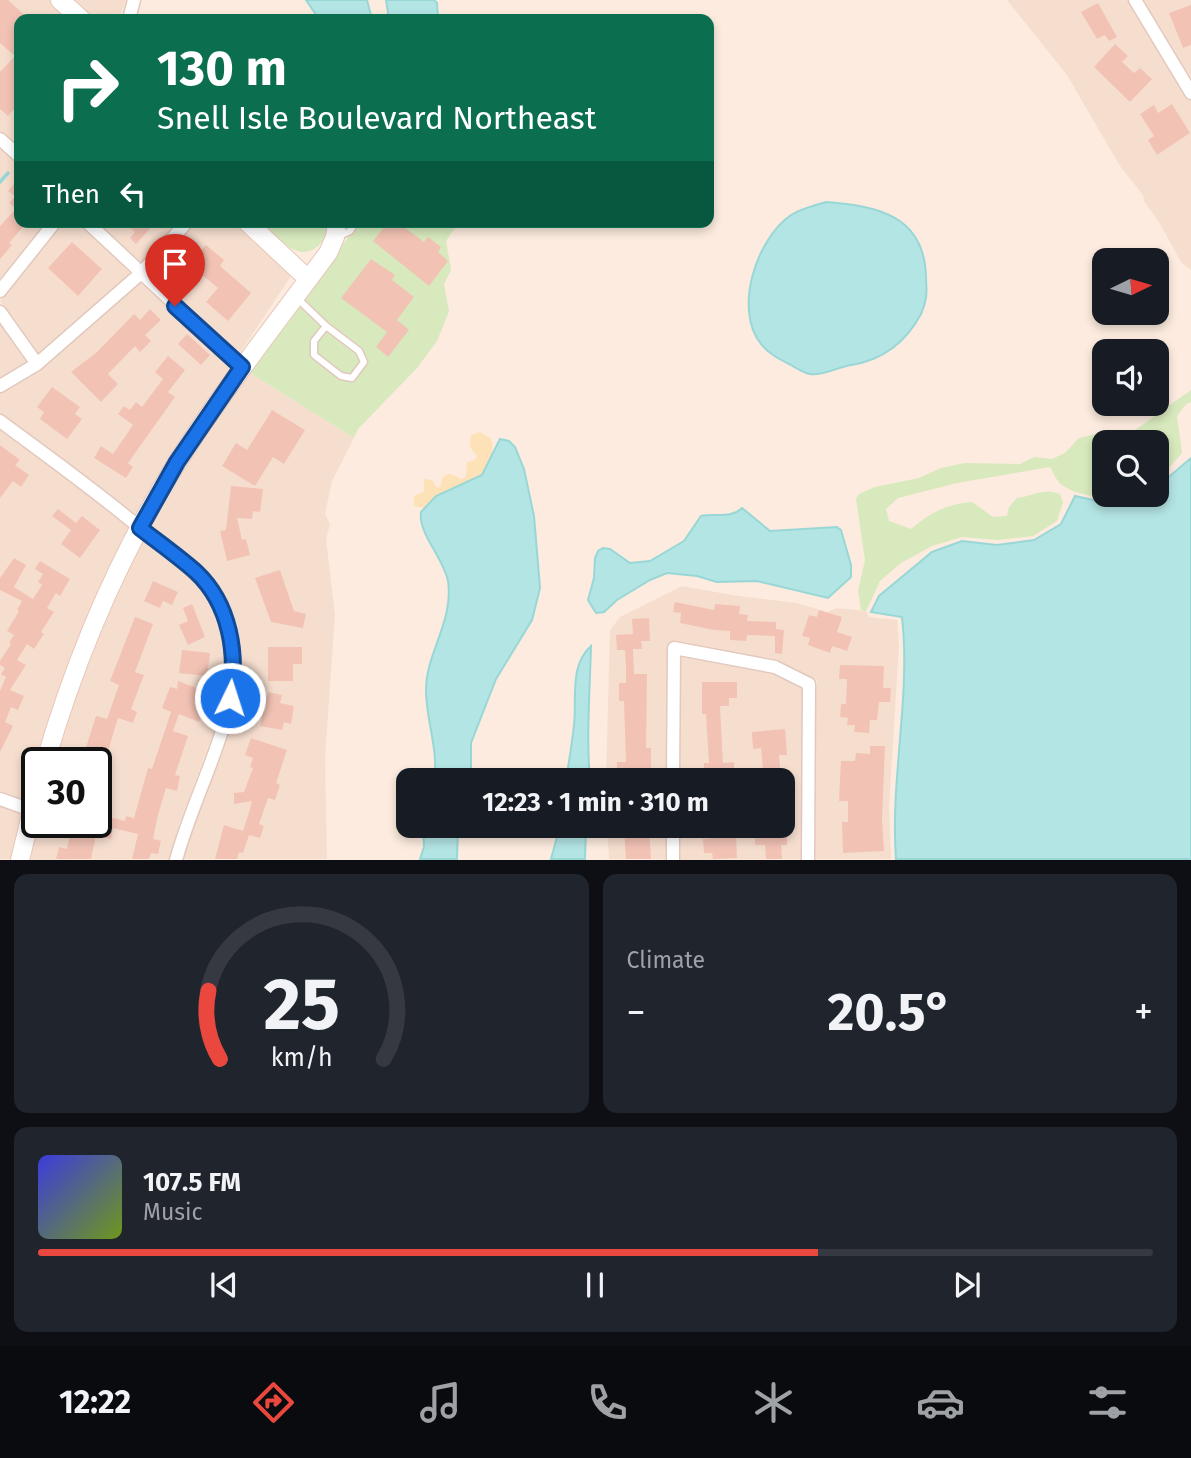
<!DOCTYPE html>
<html lang="en">
<head>
<meta charset="utf-8">
<style>
	:root { --surface:#171b24; --page:#20242c; --text:#f1f3f6; --muted:#9ea1a6; --line:#363941; --accent:#ea483f }
	body { margin:0; font-family:"Fira Sans",sans-serif; background:var(--page); color:var(--text); height:100vh; display:flex; flex-direction:column; font-size:26px; white-space:nowrap }
	* { box-sizing:border-box; margin:0 }
	p { font-size:23px; color:var(--muted) }
	.icon { flex:none; width:38px; height:38px; fill:none; stroke:currentColor; stroke-width:2; stroke-linecap:round; stroke-linejoin:round }
	.map { position:relative; height:860px; overflow:hidden }
	.panel { display:flex; flex-direction:column; gap:14px; padding:14px; background:#0d0f14; flex:1 }
	.panel>* { flex:none }
	.top-card { position:absolute; left:14px; top:14px; width:700px; height:214px; border-radius:14px; box-shadow:0 4px 10px #0003; background:#0b6e4f; color:#fff; overflow:hidden }
	.needle { width:46px; rotate:85deg }
	.fabs { position:absolute; left:1092px; top:248px; display:grid; gap:14px }
	.fabs a { display:grid; place-items:center; width:77px; height:77px; border-radius:14px; background:var(--surface); box-shadow:0 4px 10px #0003; font-size:35px }
	.speed { position:absolute; left:21px; top:747px; display:flex; gap:14px; font-size:35px; font-weight:700; text-align:center }
	.speed>* { display:grid; place-content:center; width:91px; height:91px; border-radius:50%; background:var(--surface); box-shadow:0 4px 10px #0003; line-height:1 }
	.speed .limit { border:4px solid #111; border-radius:10px; background:#fff; color:#111 }
	.pin { position:absolute; display:grid; place-items:center; width:60px; height:60px; color:#fff; margin:-72px -30px; border-radius:50% 50% 50% 0; rotate:-45deg; box-shadow:0 0 7px #0007 }
	.pin .icon { rotate:45deg }
	.me { position:absolute; width:77px; margin:-38px; rotate:4deg; stroke-linejoin:round; filter:drop-shadow(0 0 5px #0008) }
	.turn { display:flex; align-items:center; gap:24px; height:147px; padding:0 28px; font-size:32px }
	.turn .icon { width:91px; height:91px; stroke-width:2.5 }
	.turn b { display:block; font-size:49px; line-height:60px }
	.then { display:flex; align-items:center; height:66px; padding:0 28px; background:#0003; gap:14px; font-size:26px }
	.big { font-size:52px; font-weight:700; line-height:1.1 }
	.panel .widget { flex:1; display:flex; flex-direction:column; justify-content:center; gap:10px; min-width:0; padding:0 24px; border-radius:14px; background:var(--page) }
	.panel .dial { align-items:center; gap:0 }
	.dial svg { height:182px; overflow:visible; fill:none; stroke:var(--line); stroke-width:7; stroke-linecap:round; text-anchor:middle }
	.dial text { fill:var(--text); stroke:none }
	.song { display:flex; align-items:center; gap:21px }
	.cover { width:84px; height:84px; border-radius:10px; background:linear-gradient(135deg,hsl(240 70% 55%),hsl(80 70% 35%)) }
	.played { height:7px; border-radius:4px; background:linear-gradient(90deg,var(--accent) 70%,var(--line) 70%) }
	.keys { display:flex; justify-content:space-around; direction:ltr }
	.heat { display:flex; justify-content:space-between; align-items:center; font-size:38px; direction:ltr }
	.panel .tiles { flex:1; display:grid; gap:14px; grid-template-columns:1fr 1fr }
	.widget:last-child { grid-column:span 2 }
	.trip { position:absolute; left:396px; top:768px; width:399px; height:70px; border-radius:14px; background:var(--surface); box-shadow:0 4px 10px #0003; font-weight:700; line-height:70px; text-align:center }
	.dock { display:flex; height:112px; justify-content:space-around; align-items:center; background:#090b0e; color:var(--muted) }
	.dock .icon { width:49px; height:49px }
	.dock .active { color:var(--accent) }
	.dock b { font-size:32px; color:var(--text) }
	.map>svg:first-child { display:block }
	.residential { fill:#f6decf }
	.green { fill:#d7e9bd }
	.sand { fill:#fde1b7 }
	.water { fill:#b3e5e4; stroke:#99d7d6; stroke-width:2 }
	.lines { fill:none; stroke-linecap:round; stroke-linejoin:round }
	.stream { stroke:#99d7d6; stroke-width:3.5 }
	.building { fill:#f2c3b5 }
	.lane-casing { stroke:#e2c8bd; stroke-width:9 }
	.street-casing { stroke:#e2c8bd; stroke-width:15 }
	.secondary-casing { stroke:#e7c7ba; stroke-width:20 }
	.lane { stroke:#fff; stroke-width:6 }
	.street { stroke:#fff; stroke-width:12 }
	.secondary { stroke:#fff; stroke-width:18 }
	.route-casing { stroke:#114b97; stroke-width:18 }
	.route { stroke:#1a73e8; stroke-width:12 }
</style>
</head>
<body>
<div class="map">
<svg width="1191" height="860" viewBox="0 0 1191 860">
	<rect width="100%" height="100%" fill="#fcebde"/>
	<!-- residential -->
	<path class="residential" d="M0 0H51L72 19H19V142L16 145 0 131Z
		M69 0H126L121 13 97 19H90Z
		M1007 0H1128L1184 94 1191 101V270L1181 262 1159 222 1144 201 1143 195 1120 166 1067 75Z
		M1142 0H1191V83Z
		M0 146 19 164V222H48L0 282Z
		M63 222H78L131 274 38 356 0 301Z
		M95 222H179L140 265Z
		M194 222H239L293 273 238 356 148 273Z
		M140 282 235 368 138 518 0 414V392L45 366Z
		M0 323 29 363 0 379Z
		M247 371 354 438 332 481 325 514 330 524 326 539 335 615 325 757 327 859H183L191 828 233 715 239 683 237 634 226 602 201 569 147 526 183 465Z
		M0 428 132 529 37 763 27 802 0 793Z
		M142 537 193 577 215 608 225 636 226 683 221 712 179 825 170 859 26 860 37 822H96V763H51L76 685Z
		M682 586 738 596 797 603 827 612 837 608 866 611 869 617 897 620 899 646 889 807 891 859H814L816 686 818 682 815 679 670 641 667 651V780H606L610 630 620 617Z
		M680 655 773 673 803 687 801 859 679 860V826H782V780H679Z
		M0 805 24 813 14 859H0Z
		M607 826H667V859H609Z"/>
	<!-- green -->
	<path class="green" d="M263 222H327C328 232 325 240 317 247 296 263 277 236 263 222Z
		M357 222H459L446 241 451 270 444 284 449 311 437 341 417 368 358 429 354 438 247 371 357 226Z
		M1191 390V402L1186 404 1177 416 1182 453 1157 481V443H1104V495H1141L1139 497C1115 497 1083 500 1062 485 1057 482 1053 472 1050 467L957 483 898 498 886 509 889 521 911 529C932 512 944 505 972 502L993 517 1007 516 1009 507 1017 498C1036 496 1040 488 1060 494L1063 502 1057 521 1033 536 997 540 962 537 932 546 901 563 880 581 866 611 861 610 858 591 865 560 856 499 859 494 875 487 919 478 941 468 965 463 1020 464 1034 457 1052 459 1065 453 1079 438 1100 433 1127 436Z"/>
	<!-- sand -->
	<path class="sand" d="M480 432 491 439C500 484 461 479 436 496 431 499 428 504 424 508L414 506V496L424 492V479L432 480 437 488 441 486 442 478C448 471 454 475 461 479L466 477 467 462 475 460 477 456 470 447 471 435Z"/>
	<!-- water -->
	<path class="water" d="M306 0H367L372 19H319Z
		M386 0H434L437 3 438 19H389Z
		M826 202C877 206 925 215 926 278 927 292 927 301 921 314 906 342 883 360 851 365 838 367 823 376 810 374 804 373 796 368 791 365 779 359 769 354 761 344 733 309 757 238 791 215 801 209 815 205 826 202Z
		M500 439 509 441 515 447 524 469 534 516 540 588 532 620 496 679 471 743V780H434C439 750 426 721 426 690 426 652 454 622 448 581 444 558 418 534 421 512L436 496 482 475Z
		M1191 458V859H896C890 779 911 697 902 617L871 612 879 596 932 552 962 541 997 545 1034 540 1061 524 1075 496 1102 502 1142 501 1148 495H1157V487Z
		M742 508 770 531 837 527 841 530 851 565V577L828 598 757 581 717 582 697 576 667 573 650 580 617 600 604 612 596 613 588 600 594 578 595 558 598 551 603 548 610 549 630 563 650 561 684 541 701 516C715 513 731 519 742 508Z
		M591 646C590 691 586 735 590 780H566C569 762 572 744 574 725 577 698 569 666 591 646Z
		M423 826H458L457 859H420L424 847Z
		M560 826H586L585 859H551Z"/>
	<g class="lines">
		<!-- stream -->
		<path class="stream" d="M0 182 8 173"/>
	</g>
	<!-- building -->
	<path class="building" d="M0 0H8L29 19H19V104L8 116 0 109V72L15 56 0 43Z
		M1098 3 1117 37 1109 41 1105 35 1097 39 1081 12Z
		M1191 5V45L1183 48 1169 13Z
		M1115 44 1128 56 1122 62 1134 73 1140 68 1152 79 1130 102 1094 67Z
		M1172 104 1190 133 1157 155 1148 140 1154 136 1140 114 1154 105 1158 113Z
		M19 178V222H27L9 243 12 245 0 259V226L16 209 9 203 15 196 8 191Z
		M124 222H156L136 244 130 238 135 232Z
		M388 222H397L424 242 428 237 441 247 438 252 448 261 429 286 373 241Z
		M72 242 102 269 78 296 48 268Z
		M206 245 224 260 220 266 251 293 228 321 206 302 218 288 189 264 184 270 178 265 194 246 200 251Z
		M371 259 395 275 392 280 414 297 397 320 409 330 388 357 376 347 387 332 341 298Z
		M150 309 161 320 145 335 151 341 140 352 135 346 108 374 118 384 101 402 71 372 97 352 134 314 140 320Z
		M187 334 210 355 201 365 178 344Z
		M168 356 185 370 168 392 175 397 128 463 133 467 126 478 94 458 101 446 113 454 133 425 118 414 124 406 130 410 136 402 142 407 163 379 155 372Z
		M52 387 80 407 75 414 82 419 67 439 40 419 44 412 37 407Z
		M272 410 305 430 284 464 273 457 255 486 222 466 236 443 247 450Z
		M0 445 20 460 15 465 29 475 21 487 13 481 0 498Z
		M231 486 263 489 260 512 253 511 252 519 237 518 242 540 246 539 250 555 227 561 220 531 226 530Z
		M58 509 76 523 82 516 100 530 80 558 61 544 71 530 52 516Z
		M14 558 26 565 14 587 33 599 42 585 38 582 43 574 35 569 40 561 70 579 60 596 56 593 47 608 54 612 41 632 44 634 34 649 27 644 17 660 26 665 10 690 24 696 18 710 11 707 5 722 13 726 0 752V691L6 677 1 674 5 668 0 665V661L11 644 9 642 14 635 7 631 19 611 17 610 22 601 0 590V578Z
		M280 570 294 611 306 614 303 628 271 622 255 578Z
		M153 581 178 592 172 605 163 601 160 608 144 601Z
		M675 602 714 610 715 604 740 606 739 614 748 615 747 621 776 622V629L784 630 782 654 775 653V636L747 635 746 641 730 640V631L714 630 680 623 681 613 673 612Z
		M192 604 205 637 188 645 179 625 188 621 183 608Z
		M819 610 842 617 837 632 852 637 847 651 832 646 830 653 808 645 810 638 802 636 809 615 817 617Z
		M135 617 153 624 135 672 144 675 131 709 137 712 133 723 118 718 105 761 112 763 106 784 112 786 107 809 96 806V763H81L96 716 107 719 119 685 110 681Z
		M649 618 650 641H641L642 649H633L634 674H647L646 748H651V780H626V777H617V762H626L624 701H619V683H626V666L625 650H617L616 635 633 634 632 619Z
		M268 647H302V664H293V681H268Z
		M182 650 210 653 207 676 179 673Z
		M840 665 884 666 883 688H891L890 702H879L877 720H870L869 733 854 732 855 725H847L848 718 840 717 841 704H846L847 679H839Z
		M178 681 202 690 197 705 204 707 199 722 179 714 173 731 188 736 175 775 180 776 177 791 166 788 158 815 153 839 161 841 158 854 151 853 149 859H132L138 834 113 828 111 839 96 835 91 859H56L59 847 67 849 72 825 74 826 75 822H100L101 815 125 821 126 816 134 818 148 768 152 769 171 712 162 708 170 687 177 689Z
		M702 682H737V698H729V706H720L723 763 734 762V779L704 780V763H709L706 714H702Z
		M268 692 282 695 280 703 294 706 291 724 284 722 282 730 260 726Z
		M785 729 787 755H779L781 780H764L761 748 753 749 752 732Z
		M251 738 287 750 276 783 280 785 275 800 268 798 259 824 264 826 260 838 249 835 243 853 239 852 237 859H215L224 825 243 831 250 809 252 801 234 804V793L244 792 253 768 250 767 253 758 245 755Z
		M870 746H885L882 820 884 851 843 853 842 822H848V801H839L841 761H855L856 753 870 754Z
		M712 826H727L728 837 736 836 737 858 713 859 712 853H704L703 839 713 838Z
		M755 826H787V845H781L782 859H766L765 845H755Z
		M649 827 651 859H626L624 828Z"/>
	<g class="lines">
		<defs>
			<path id="lane" d="M337 237 350 231 356 222
				M297 298 326 326 359 351 364 362 352 378 341 376 314 355V341L326 326"/>
			<path id="street" d="M1135 0 1191 93
				M129 19 134 0
				M0 139 19 156
				M87 222 242 367
				M0 291 55 222
				M0 312 37 364
				M0 386 37 364 140 274 187 222
				M0 421C47 456 95 490 140 528 169 552 200 571 220 604 237 635 236 680 227 714 214 763 190 809 176 860
				M673 780 674 648 775 667 809 684 808 860
				M0 799 31 810
				M673 860V826"/>
			<path id="secondary" d="M60 0 81 19
				M247 222 308 279
				M45 763C76 657 119 555 178 461 224 389 277 322 328 253L335 237 337 222
				M20 860 37 790"/>
		</defs>
		<!-- lane casing -->
		<use href="#lane" class="lane-casing"/>
		<!-- street casing -->
		<use href="#street" class="street-casing"/>
		<!-- secondary casing -->
		<use href="#secondary" class="secondary-casing"/>
		<!-- lane -->
		<use href="#lane" class="lane"/>
		<!-- street -->
		<use href="#street" class="street"/>
		<!-- secondary -->
		<use href="#secondary" class="secondary"/>
	</g>
	<g class="lines">
		<defs>
			<path id="route" d="M175 306 242 367 177 462 140 528C158 542 178 556 196 572 230 604 238 654 230 698"/>
		</defs>
		<!-- route casing -->
		<use href="#route" class="route-casing"/>
		<!-- route -->
		<use href="#route" class="route"/>
	</g>
</svg>
<div class="fabs">
<a><svg class="needle" viewBox="-14 -14 28 28"><path d="M0-13l5 13h-10z" fill="#e53935"/><path d="M0 13l5-13h-10z" fill="#9ea1a6"/></svg></a>
<a><svg class="icon" aria-label="sound" viewBox="0 0 24 24"><path d="M4 9h4l5-4v14l-5-4H4zM17 9q2 3 0 6"/></svg></a>
<a><svg class="icon" aria-label="search" viewBox="0 0 24 24"><circle cx="10" cy="10" r="6"/><path d="M15 15l6 6"/></svg></a>
</div>
<div class="speed"><div class="limit">30</div></div>
<div class="pin" style="left:175px;top:306px;background:#d93025"><svg class="icon" aria-label="arrive" viewBox="0 0 24 24"><path d="M6 21V4h12l-3 4 3 4H6"/></svg></div>
<svg class="me" style="left:230px;top:698px" viewBox="-20 -20 40 40"><circle r="17" fill="#1a73e8" stroke="#fff" stroke-width="3"/><path d="M0-11L8 9 0 5-8 9z" fill="#fff"/></svg>
<div class="trip">12:23 · 1 min · 310 m</div>
<div class="top-card">
<div class="turn"><svg class="icon" aria-label="right" viewBox="0 0 24 24"><path d="M7 20v-9h11M14 6l5 5-5 5"/></svg><div><b>130 m</b>Snell Isle Boulevard Northeast</div></div>
<div class="then">Then<svg class="icon" aria-label="left" viewBox="0 0 24 24"><path d="M17 20v-9H6M10 6l-5 5 5 5"/></svg></div>
</div>
</div>
<section class="panel">
<div class="tiles">
<div class="widget dial"><svg viewBox="0 0 100 80">
<path d="M14 69A42 42 0 1 1 86 69"/>
<path d="M14 69A42 42 0 0 1 9 39" stroke="#ea483f"/>
<text x="50" y="56" font-size="32" font-weight="700">25</text>
<text x="50" y="72" font-size="11">km/h</text>
</svg></div>
<div class="widget"><p>Climate</p>
<div class="heat"><a>−</a><b class="big">20.5°</b><a>+</a></div>
</div>
<div class="widget">
<div class="song"><i class="cover"></i><div><b>107.5 FM</b><p>Music</p></div></div>
<div class="played"></div>
<div class="keys"><svg class="icon" aria-label="previous" viewBox="0 0 24 24"><path d="M18 5L8 12l10 7zM5 5v14"/></svg><svg class="icon" aria-label="pause" viewBox="0 0 24 24"><path d="M8 5v14M16 5v14"/></svg><svg class="icon" aria-label="next" viewBox="0 0 24 24"><path d="M6 5l10 7-10 7zM19 5v14"/></svg></div>
</div>
</div>
</section>
<nav class="dock">
<b>12:22</b>
<svg class="icon active" aria-label="directions" viewBox="0 0 24 24"><path d="M12 3l9 9-9 9-9-9zM9 14v-3h6M13 9l2 2-2 2"/></svg>
<svg class="icon" aria-label="music" viewBox="0 0 24 24"><path d="M9 18V5l10-2v13"/><circle cx="6" cy="18" r="3"/><circle cx="16" cy="16" r="3"/></svg>
<svg class="icon" aria-label="phone" viewBox="0 0 24 24"><path d="M5 4h4l2 5-3 2q2 4 5 5l2-3 5 2v4C11 20 4 13 5 4z"/></svg>
<svg class="icon" aria-label="climate" viewBox="0 0 24 24"><path d="M12 3v18M4 7l16 10M4 17L20 7"/></svg>
<svg class="icon" aria-label="car" viewBox="0 0 24 24"><path d="M5 17H2v-5l4-1 3-4h7l3 4 3 1v5h-3M9 17h6M6 11h13"/><circle cx="7" cy="17" r="2"/><circle cx="17" cy="17" r="2"/></svg>
<svg class="icon" aria-label="filters" viewBox="0 0 24 24"><path d="M4 7h16M4 17h16"/><circle cx="9" cy="7" r="2"/><circle cx="15" cy="17" r="2"/></svg>
</nav>
</body>
</html>
